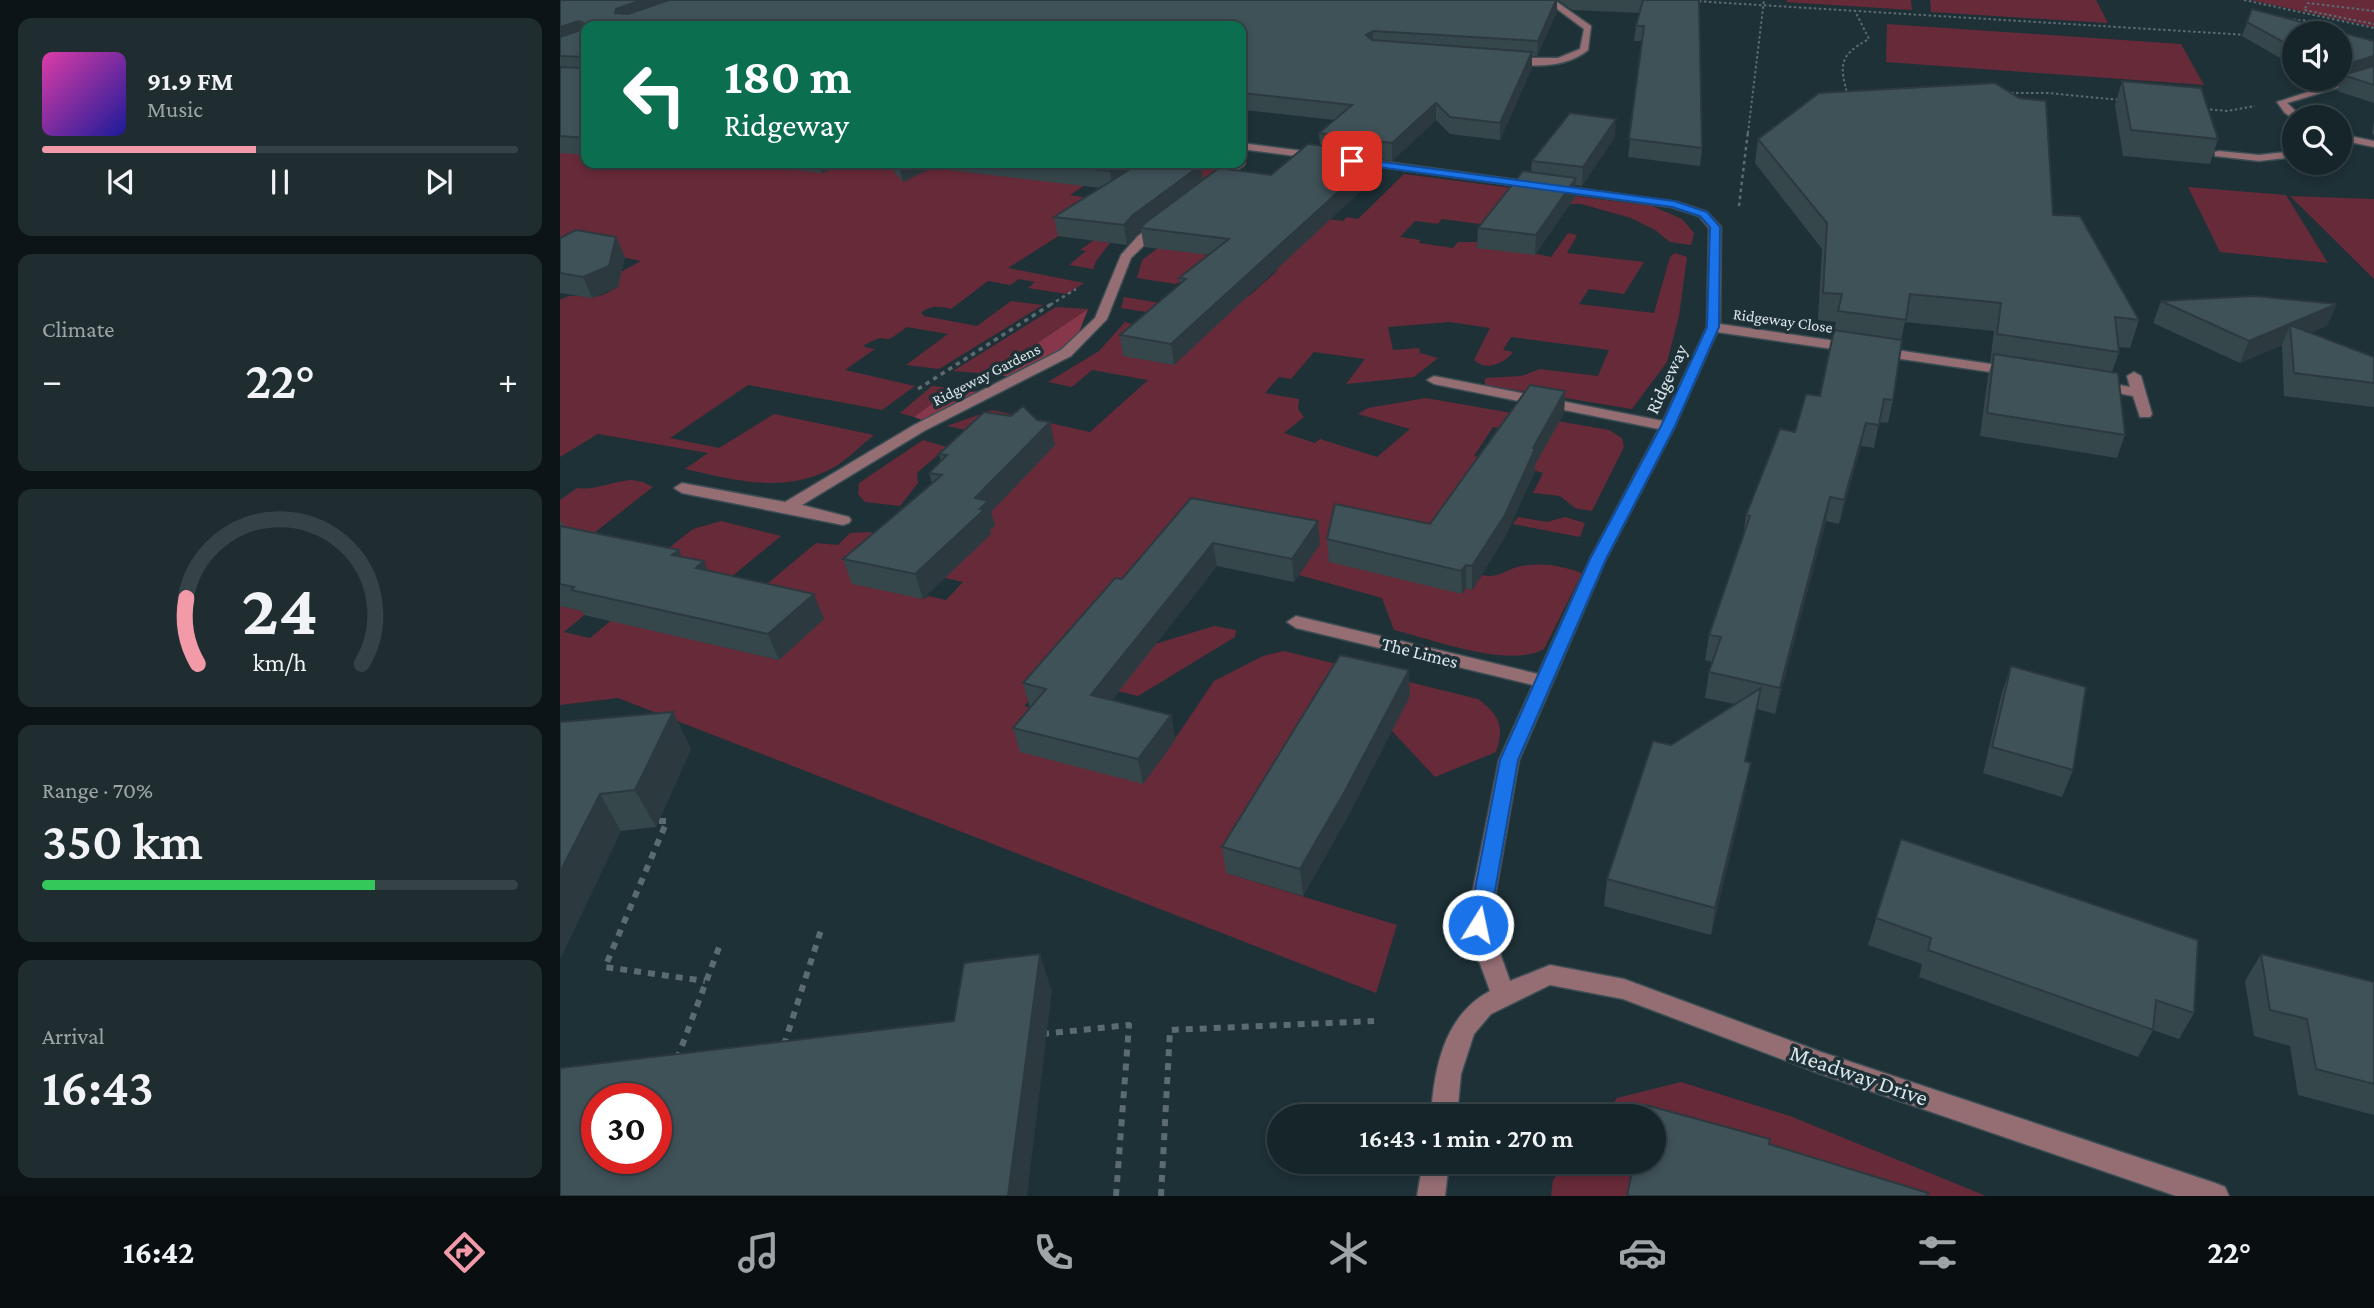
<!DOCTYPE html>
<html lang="en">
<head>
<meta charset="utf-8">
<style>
	:root { --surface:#162529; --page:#1f2d31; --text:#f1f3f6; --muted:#9ea5a8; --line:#354246; --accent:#f39aa9 }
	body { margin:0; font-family:"Crimson Pro",serif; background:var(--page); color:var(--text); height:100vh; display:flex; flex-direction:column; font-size:26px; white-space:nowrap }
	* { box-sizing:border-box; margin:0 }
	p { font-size:23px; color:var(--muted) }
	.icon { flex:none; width:38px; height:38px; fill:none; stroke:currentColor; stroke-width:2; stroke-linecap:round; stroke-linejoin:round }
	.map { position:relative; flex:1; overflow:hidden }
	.panel { display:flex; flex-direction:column; gap:18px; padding:18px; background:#0c1417; width:560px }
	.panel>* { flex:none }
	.hud { position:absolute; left:21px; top:21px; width:665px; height:147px; border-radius:14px; box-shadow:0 4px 10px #0003,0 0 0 2px var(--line); background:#0b6e4f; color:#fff; overflow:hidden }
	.controls { position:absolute; left:1722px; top:21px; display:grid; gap:14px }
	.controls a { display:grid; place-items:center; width:70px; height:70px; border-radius:50%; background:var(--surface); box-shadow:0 4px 10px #0003,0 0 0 2px var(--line); font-size:35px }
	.speed { position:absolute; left:21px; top:1083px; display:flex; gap:14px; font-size:35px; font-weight:700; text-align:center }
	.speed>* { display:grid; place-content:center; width:91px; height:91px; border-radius:50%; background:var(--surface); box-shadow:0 4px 10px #0003,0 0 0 2px var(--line); line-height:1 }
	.speed .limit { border:10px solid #d22; background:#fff; color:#111 }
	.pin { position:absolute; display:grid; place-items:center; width:60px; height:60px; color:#fff; margin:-30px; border-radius:14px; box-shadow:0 4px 10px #0006 }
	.me { position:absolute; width:77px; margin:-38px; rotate:10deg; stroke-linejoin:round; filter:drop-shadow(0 0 5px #0008) }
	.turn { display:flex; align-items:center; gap:24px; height:147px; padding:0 28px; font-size:32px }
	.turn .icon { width:91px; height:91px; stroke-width:2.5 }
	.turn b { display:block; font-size:49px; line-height:60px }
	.big { font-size:52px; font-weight:600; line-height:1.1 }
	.panel .tile { flex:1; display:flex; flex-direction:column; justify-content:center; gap:10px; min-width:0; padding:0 24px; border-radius:14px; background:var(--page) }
	.panel .dial { align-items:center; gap:0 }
	.dial svg { height:182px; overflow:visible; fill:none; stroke:var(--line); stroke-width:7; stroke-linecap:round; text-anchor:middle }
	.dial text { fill:var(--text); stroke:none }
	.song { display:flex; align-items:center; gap:21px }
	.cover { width:84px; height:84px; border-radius:10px; background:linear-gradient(135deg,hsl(320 70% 55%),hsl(240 70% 35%)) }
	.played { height:7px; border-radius:4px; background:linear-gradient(90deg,var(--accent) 45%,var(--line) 45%) }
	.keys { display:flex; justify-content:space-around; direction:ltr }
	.heat { display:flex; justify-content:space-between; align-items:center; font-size:38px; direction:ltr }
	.charge { height:10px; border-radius:5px; background:linear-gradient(90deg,#34c759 70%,var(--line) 0) }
	.trip { position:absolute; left:707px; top:1104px; width:399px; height:70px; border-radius:35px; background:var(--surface); box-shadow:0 4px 10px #0003,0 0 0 2px var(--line); font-weight:600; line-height:70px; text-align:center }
	.tab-bar { display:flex; height:112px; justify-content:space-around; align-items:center; background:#090f10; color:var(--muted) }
	.tab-bar .icon { width:49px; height:49px }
	.tab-bar .current { color:var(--accent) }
	.tab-bar b { font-size:32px; color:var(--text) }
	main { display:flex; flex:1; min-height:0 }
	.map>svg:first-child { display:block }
	.green { fill:#672a38 }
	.forest { fill:#873749 }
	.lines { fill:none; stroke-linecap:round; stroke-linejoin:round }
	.minor-casing { stroke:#3c4e54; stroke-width:3 }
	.path-far3 { stroke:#5b6b71; stroke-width:2; stroke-dasharray:2.5 2.5; stroke-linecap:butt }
	.path-far2 { stroke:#5b6b71; stroke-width:2.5; stroke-dasharray:3.5 3.5; stroke-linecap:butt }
	.path-far1 { stroke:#5b6b71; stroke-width:3.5; stroke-dasharray:4.5 4.5; stroke-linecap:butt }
	.path { stroke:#5b6b71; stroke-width:6; stroke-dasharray:7 7; stroke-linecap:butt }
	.minor { fill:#946e73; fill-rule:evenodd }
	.wall { fill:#36474c }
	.shaded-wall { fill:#2c393e }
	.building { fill:#3f5258; stroke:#2c393e; stroke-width:2; fill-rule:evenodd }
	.route { fill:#1a73e8; stroke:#114b97; stroke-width:2 }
	.labels { text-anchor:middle; stroke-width:7; stroke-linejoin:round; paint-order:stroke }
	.far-street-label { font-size:16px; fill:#dce7eb; stroke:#1e3137 }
	.street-label { font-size:19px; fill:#dce7eb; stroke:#1e3137 }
	.near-street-label { font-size:23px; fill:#dce7eb; stroke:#1e3137 }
</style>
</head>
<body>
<main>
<section class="panel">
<div class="tile">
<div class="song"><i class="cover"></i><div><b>91.9 FM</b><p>Music</p></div></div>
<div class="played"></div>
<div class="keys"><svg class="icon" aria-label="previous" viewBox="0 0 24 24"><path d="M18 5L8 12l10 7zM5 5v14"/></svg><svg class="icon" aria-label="pause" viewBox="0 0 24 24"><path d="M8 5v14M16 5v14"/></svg><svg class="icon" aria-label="next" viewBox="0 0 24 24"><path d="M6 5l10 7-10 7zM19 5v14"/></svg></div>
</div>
<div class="tile"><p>Climate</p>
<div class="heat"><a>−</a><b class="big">22°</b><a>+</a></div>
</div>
<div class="tile dial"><svg viewBox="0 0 100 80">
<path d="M14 69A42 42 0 1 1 86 69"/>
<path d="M14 69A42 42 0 0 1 9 40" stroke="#f39aa9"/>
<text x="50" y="56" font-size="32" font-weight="700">24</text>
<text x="50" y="72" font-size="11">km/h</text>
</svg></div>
<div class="tile"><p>Range · 70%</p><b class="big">350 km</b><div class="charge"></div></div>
<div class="tile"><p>Arrival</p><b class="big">16:43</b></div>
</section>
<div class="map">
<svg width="1814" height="1196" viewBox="0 0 1814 1196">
	<rect width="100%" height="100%" fill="#1e3137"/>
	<!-- green -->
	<path class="green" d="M1227 0H1351L1352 10 1226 2Z
		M1370 0H1536L1548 23 1371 12Z
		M1690 0H1814V27Z
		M1327 24 1621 44 1644 85 1326 62Z
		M26 137V163L129 165 134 163H249L280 167 287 163H296L365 172 381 163 533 180 510 195 541 200 588 163H665L571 230 500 235 448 268 524 283 507 294 468 288 475 282 459 279 450 285 428 281 391 309C379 306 370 305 361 313L364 316 417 326 451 301 483 305 379 369 346 365 388 334 347 327 330 339 319 338 304 345 305 347 315 349 285 370 355 386 322 410 188 385 110 438 159 448 214 414 314 435C300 446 286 461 271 469 222 494 175 480 125 469L148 453 38 434 0 457V300C12 293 17 297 29 297 40 298 49 292 58 287L59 283 44 281 81 261 52 255 0 261V145Z
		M844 174 1092 206 1122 219 1134 233 1131 245 1110 242 1095 230 1071 218 1021 204H998L935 226 882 219 878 224 855 221 840 237 860 240 859 243 893 248 898 242H920L991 257 1008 233 1017 235 1007 253 1084 262 1064 294 1029 289 1019 304 1094 313 1110 257 1115 253 1127 257 1119 316 1107 362 1072 409 925 385V378L961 376 980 369 1038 376 1049 350 951 337 943 350 953 352C945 363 926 372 914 360L930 328 890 322 828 327 833 350 859 348 860 353 878 358 854 377 786 384 805 359 754 352 731 379 719 377 705 393 739 399 738 409 744 417 724 433 755 443 760 439 817 457 850 429 798 414 808 408 866 398 1049 430 1062 438 1064 447 1032 511 1015 508 1000 496 973 493 983 473 972 470 948 424 938 428 933 427 914 456 936 460 901 594 906 588 912 590 922 575C936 578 941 573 954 568 978 561 1000 565 1022 573L984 649C949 669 872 639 834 630L822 598 739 575 760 544 635 520 595 644 654 626 676 630 675 637 578 696 493 675 464 706 492 713 600 761 654 681 703 656 724 651 918 699C939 715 945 726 936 752L875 777 832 731 666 873 837 925 816 993 58 698 0 705V606L28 612 4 632 30 638 54 618 109 634 219 660 196 593 256 543 278 545 290 533 311 532 321 548 305 586 364 599 368 596 386 600 403 582 385 578 373 513 430 435 387 426 432 410 530 432 588 380 532 370 512 387 488 382 539 351 565 322 587 328 572 357 614 365 657 323 561 308 564 297 612 305 689 296 718 270C683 259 647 262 616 284L577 278 582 260 598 248 657 256 720 213 783 221 787 217 798 219Z
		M1628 187 1726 195 1768 263 1660 252Z
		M1730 196 1814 199V279Z
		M534 240 550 243 536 261 533 269 509 265 526 251 520 250Z
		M496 307 528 309 431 374 393 371Z
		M372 386 393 388 354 417 340 413Z
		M363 440 387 447 357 473 358 483 340 506 305 502 298 494 299 483Z
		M72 480 83 482 93 487 16 547 0 543V500L17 488C35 491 53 481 72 480Z
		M958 517 987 522 1005 517 1025 523 1020 537 953 524Z
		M161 521 221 536 159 587 92 561 133 529Z
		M1121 1082 1230 1116 1426 1196H991L993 1180 1007 1162H1094V1116H1043L1057 1098Z"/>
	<!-- forest -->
	<path class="forest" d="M528 309 518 335 497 353 451 377 431 374Z
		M393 388 418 392 365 421 354 417Z"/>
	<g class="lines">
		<defs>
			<path id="minor" d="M985 0H994L1031 26 1028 50C1007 68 972 67 946 63L949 58H998L1020 49 1024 29Z
				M1814 71V77L1727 103 1742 117 1734 119 1725 113 1717 102Z
				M1780 134 1814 141V147L1780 140Z
				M681 143 759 153 764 156 759 159 681 149Z
				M1659 151 1699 155 1734 151V157L1699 161 1655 156V152Z
				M797 158 1117 202 1147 212 1161 227 1160 324 1451 367 1458 371 1451 375 1157 332 1115 426 1046 559 959 760 930 925 950 981 990 965 1064 979 1261 1052 1655 1183 1665 1187 1669 1196H1616L1261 1074 1063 999 990 985 931 1014 914 1034 901 1074 897 1116H871C874 1069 884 1015 930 991L906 925 939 760 973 685 736 628 727 622 736 616 978 674 1030 559 1099 429 874 384 867 380 874 376 1103 421 1147 327 1149 228 1139 216 1111 207 793 163V159Z
				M681 160 685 163 684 165 656 186H648V182L674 163H681Z
				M595 223 605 225 571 258 547 319 511 356 364 431 242 505 289 517 291 520 289 523 283 525 122 493 114 488 122 483 225 502 354 425 501 350 535 318 561 255 578 236Z
				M1574 372 1581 376 1592 414 1590 417H1580L1573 396 1532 388 1530 385 1537 381 1570 387 1567 376Z
				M863 1162H889L885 1196H857Z"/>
		</defs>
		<!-- minor casing -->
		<use href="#minor" class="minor-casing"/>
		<!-- path-far3 -->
		<path class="path-far3" d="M1684 0 1814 28
			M1134 1 1688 35
			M1814 11 1748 3 1744 10 1814 24
			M1728 19 1750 21
			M1446 93H1488L1560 100
			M1288 96C1279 65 1279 55 1309 39L1295 11
			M1645 109 1667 111 1695 106
			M1188 133 1204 0"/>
		<!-- path-far2 -->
		<path class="path-far2" d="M1179 206 1188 131
			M490 305 516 289"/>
		<!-- path-far1 -->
		<path class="path-far1" d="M358 389 493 303"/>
		<!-- path -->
		<path class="path" d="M99 821H107L45 967 145 981
			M482 1034 569 1025 556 1196
			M224 1045 261 930
			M117 1059 161 942
			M601 1196 610 1030 814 1021"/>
		<!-- minor -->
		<use href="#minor" class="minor"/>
	</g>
	<!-- wall -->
	<path class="wall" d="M0 0H997V12L977 56H972V68L940 140 890 134 876 120 832 161 821 159 822 171 614 365 563 356 560 335 620 284 619 278 649 255 584 247 581 230 567 245 498 236 494 217 541 188 372 168 343 182 332 169 287 163 262 173 172 163H623L641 165 643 180 711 175 760 145 759 133 775 120 684 110 681 112V26H26V155L0 153Z
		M998 0H1139L1142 148 1140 166 1068 157 1082 41H1074L1076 26 1079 13 1012 10Z
		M1692 9 1814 41V103L1777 91 1781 79 1765 84 1756 79H1780V33H1734V66L1682 36Z
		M1562 81 1658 139 1650 164 1563 156 1555 105Z
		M1814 121V136L1812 133Z
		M1055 137 1022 186 1015 185V197L975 255 917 248 918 228 971 172 972 161Z
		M1198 139 1493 215 1579 320 1570 348 1558 347 1559 352 1552 372 1565 435 1557 458 1420 436 1428 376 1432 363H1430L1434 331 1345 322 1341 340 1333 400 1328 423 1319 422 1314 448 1301 446 1279 524 1266 521 1215 714 1197 709 1186 762V789L1151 935 1044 906 1047 879 1111 745 1175 704 1145 698 1149 672 1152 662 1145 660 1149 635 1183 537 1186 515 1235 432 1260 396 1276 322 1258 320 1262 249 1195 163Z
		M56 237 65 257 58 287 32 298 0 293V238Z
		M1601 301 1768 325 1750 333 1814 357V407L1724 396 1722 345 1680 363 1593 323Z
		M1005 391 1004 413 975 465V471L945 537 912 590 906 588 902 594 769 562 767 539 870 524Z
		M495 445 431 512 435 525 430 530 431 534 363 599 292 584 283 559 372 483 369 473 381 461 379 454Z
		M631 498 758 521 760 544 734 582 657 566 552 700 611 715 615 740 583 784 460 752 453 728 470 708 463 683 562 579Z
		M0 521 7 528 119 550 122 557 148 570 264 619 219 660 24 615 22 611 0 606Z
		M1451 666 1513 770 1502 797 1423 773 1442 692Z
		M850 696 787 818 743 896 666 873 662 847Z
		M113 712 131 749 96 827 61 831 0 959V722Z
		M1341 839 1634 1013 1619 1039 1593 1030 1578 1057 1359 977 1362 964 1308 945Z
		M1701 954 1814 982V1115L1738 1095 1730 1046 1694 1036 1685 981Z"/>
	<!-- shaded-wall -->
	<path class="shaded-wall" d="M82 0H128L61 24 55 13 56 9Z
		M996 0H997V12L977 56 978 41Z
		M19 21 25 35 0 44V27Z
		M813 31V46L806 35Z
		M972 52V68L940 140V123Z
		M1814 56V69L1783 75 1781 79 1765 84 1767 79H1780V66Z
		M683 93 684 110 681 112V94Z
		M876 103V120L832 161V143Z
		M1056 119 1055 137 1022 186 1023 167Z
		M821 153 822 171 614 365 611 344Z
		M259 163H287L262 173Z
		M338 163H370L372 168 343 182Z
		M564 163H597L553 189 550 171Z
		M641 165 643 183 581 228V230L567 245 564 225 573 215Z
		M1016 178 1015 197 975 255 976 235Z
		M56 237 65 257 58 287 32 298 23 277Z
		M1777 304 1768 325 1731 341 1730 325 1722 345 1680 363 1689 341Z
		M1005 391 1004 413 975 465V471L945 537 912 590V566L973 448Z
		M490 422 495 445 431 512 435 525 430 530 431 534 363 599 355 574 415 498Z
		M1306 423 1301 446 1279 524 1284 500Z
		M1270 497 1266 521 1215 714 1220 688Z
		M758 521 760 544 734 582 732 559Z
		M653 543 657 566 536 720 531 695Z
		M119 550 130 575 112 555Z
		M144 561 155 586 136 568Z
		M906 565V588L902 594 901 571Z
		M254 594 264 619 219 660 208 634Z
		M849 670 850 696 787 818 743 896 740 869Z
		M1201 688 1196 714 1180 788 1185 761Z
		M113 712 131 749 96 827 75 790Z
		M611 715 615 740 583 784 578 759Z
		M1191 763 1186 789 1151 935 1155 908Z
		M40 794 61 831 0 959V872Z
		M480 954 492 991 467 1196H448Z"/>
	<!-- building -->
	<path class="building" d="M0 0H82L56 9 55 13 68 14 109 0H996L978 41 813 31 806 35 812 40 972 52 940 123 890 117 876 103 832 143 759 133 792 105 683 93 681 94V26H26V138L0 136V67L20 68 22 65V57L0 56V37L21 30 23 23 19 21 0 27Z
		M1083 0H1139L1142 148 1069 139 1084 26H1076Z
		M1692 9 1814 41V56L1780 66V33H1734V48L1687 22Z
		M1814 66V85L1783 75Z
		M1562 81 1641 88 1658 139 1571 130Z
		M1435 83 1459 98 1486 101 1493 215 1520 216 1579 320 1555 317 1559 352 1437 334 1441 303 1350 294 1346 320 1278 311 1282 294 1263 293 1267 223 1198 139 1259 93Z
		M1010 113 1056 119 1023 167 972 161Z
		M748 144 821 153 611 344 560 335 626 279 619 278 669 239 581 228 585 223 659 168 711 175Z
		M478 163H564L550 171Z
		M580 163H623L641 165 573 215 564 225 494 217Z
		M963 171 1016 178 976 235 918 228Z
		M16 230 56 237 49 266 23 277 0 273V238Z
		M1694 296 1777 304 1689 341 1601 301Z
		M1730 325 1814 357V383L1734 373Z
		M1274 330 1342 340 1333 400 1324 399 1319 425 1306 423 1284 500 1270 497 1220 688 1149 672 1161 637 1149 635 1190 516 1186 515 1220 429 1235 432 1246 394 1260 396Z
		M1434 354 1558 373 1565 435 1427 413Z
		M970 385 1005 391 973 448 975 449 945 515 912 566 906 565 901 571 767 539 775 504 870 524Z
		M463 406 477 420 490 422 415 498 428 501 420 509 424 510 355 574 283 559 382 475 369 473 387 455 379 454 424 412 451 416Z
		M631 498 758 521 732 559 653 543 531 695 611 715 578 759 453 728 486 689 463 683 555 578 562 579Z
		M0 526 119 550 112 555 144 561 136 568 254 594 208 634 11 590 14 587 0 584Z
		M780 655 849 670 785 791 740 869 662 847Z
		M1451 666 1526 687 1513 770 1432 747Z
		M1201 688 1185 761 1191 763 1155 908 1047 879 1093 741 1111 745Z
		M113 712 75 790 40 794 0 872V722Z
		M1341 839 1638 940 1634 1013 1596 1000 1593 1030 1368 950 1371 938 1316 918Z
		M480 954 448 1196H0V1068L394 1021 404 963ZM37 1099H96V1158H37Z
		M1701 954 1814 982V1084L1756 1069 1747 1019 1710 1010Z
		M1086 1105 1210 1139 1209 1144 1368 1193 1367 1196H1067L1074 1162H1094V1116H1083Z"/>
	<!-- route -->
	<path class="route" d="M792 158 1114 201 1147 212 1160 227 1159 327 1115 426 1046 559 958 760 929 925 926 931 918 933 911 931 908 925 940 760 1030 559 1101 426 1147 327 1150 227 1140 216 1112 207 788 163V159Z"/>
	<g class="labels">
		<!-- far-street labels -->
		<g class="far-street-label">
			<text transform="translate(1223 320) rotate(8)" y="6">Ridgeway Close</text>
			<text transform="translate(426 374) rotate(-27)" y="6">Ridgeway Gardens</text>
		</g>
		<!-- street labels -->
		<g class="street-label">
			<text transform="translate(1106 379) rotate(-65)" y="7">Ridgeway</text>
			<text transform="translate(860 652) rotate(14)" y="7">The Limes</text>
		</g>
		<!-- near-street labels -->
		<g class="near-street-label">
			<text transform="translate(1299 1075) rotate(19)" y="8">Meadway Drive</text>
		</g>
	</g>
</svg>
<div class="controls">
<a><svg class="icon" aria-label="sound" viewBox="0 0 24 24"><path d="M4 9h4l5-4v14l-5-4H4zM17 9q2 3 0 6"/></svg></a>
<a><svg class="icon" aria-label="search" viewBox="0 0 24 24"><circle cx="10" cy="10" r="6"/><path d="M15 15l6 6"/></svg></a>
</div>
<div class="speed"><div class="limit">30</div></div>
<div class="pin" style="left:792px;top:161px;background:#d93025"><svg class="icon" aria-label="arrive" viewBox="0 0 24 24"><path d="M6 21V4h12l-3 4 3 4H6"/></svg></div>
<svg class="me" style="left:918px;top:925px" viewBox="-20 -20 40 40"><circle r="17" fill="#1a73e8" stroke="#fff" stroke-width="3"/><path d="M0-11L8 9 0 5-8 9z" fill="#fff"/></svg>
<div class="trip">16:43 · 1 min · 270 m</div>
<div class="hud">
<div class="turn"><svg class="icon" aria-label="left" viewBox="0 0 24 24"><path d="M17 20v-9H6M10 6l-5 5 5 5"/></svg><div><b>180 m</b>Ridgeway</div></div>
</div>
</div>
</main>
<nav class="tab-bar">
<b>16:42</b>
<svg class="icon current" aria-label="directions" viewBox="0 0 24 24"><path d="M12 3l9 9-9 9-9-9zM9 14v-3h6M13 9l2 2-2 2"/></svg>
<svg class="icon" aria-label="music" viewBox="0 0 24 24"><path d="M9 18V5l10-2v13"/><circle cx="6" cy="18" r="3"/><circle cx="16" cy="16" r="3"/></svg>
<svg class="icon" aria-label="phone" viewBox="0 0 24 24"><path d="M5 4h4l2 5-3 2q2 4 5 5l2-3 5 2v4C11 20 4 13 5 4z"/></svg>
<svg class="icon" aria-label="climate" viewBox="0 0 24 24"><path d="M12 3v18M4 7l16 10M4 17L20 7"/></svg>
<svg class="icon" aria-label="car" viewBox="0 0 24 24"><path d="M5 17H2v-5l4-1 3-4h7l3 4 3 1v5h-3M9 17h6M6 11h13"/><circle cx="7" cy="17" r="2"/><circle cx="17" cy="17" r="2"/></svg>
<svg class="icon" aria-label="filters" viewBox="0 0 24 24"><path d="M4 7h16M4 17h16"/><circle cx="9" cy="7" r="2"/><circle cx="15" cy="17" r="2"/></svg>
<b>22°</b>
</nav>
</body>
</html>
